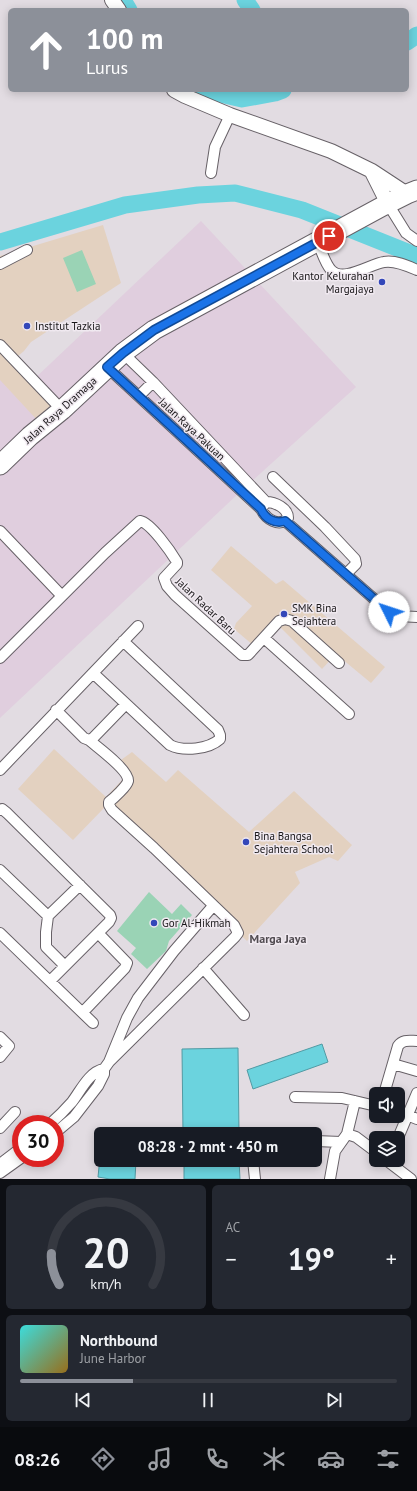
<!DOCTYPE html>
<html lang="id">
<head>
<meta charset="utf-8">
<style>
	:root { --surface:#171b24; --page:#242831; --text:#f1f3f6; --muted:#9ea1a6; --line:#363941; --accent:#8c9099 }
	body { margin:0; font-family:"PT Sans",sans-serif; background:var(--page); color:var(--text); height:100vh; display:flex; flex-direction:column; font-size:15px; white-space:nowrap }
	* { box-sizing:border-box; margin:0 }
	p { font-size:13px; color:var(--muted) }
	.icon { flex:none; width:22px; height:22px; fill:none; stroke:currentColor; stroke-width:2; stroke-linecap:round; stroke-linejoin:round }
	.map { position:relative; height:1179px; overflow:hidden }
	.sheet { display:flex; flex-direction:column; gap:6px; padding:6px; background:#0d0f14; flex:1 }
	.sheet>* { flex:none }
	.hud { position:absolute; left:8px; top:8px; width:401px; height:84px; border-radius:6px; box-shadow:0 2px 10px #0003; background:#8c9099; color:#fff; overflow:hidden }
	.fabs { position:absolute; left:369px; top:1087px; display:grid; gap:8px }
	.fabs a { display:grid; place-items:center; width:36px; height:36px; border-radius:6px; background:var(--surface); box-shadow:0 2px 10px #0003; font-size:20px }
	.speed { position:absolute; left:12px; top:1115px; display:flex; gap:8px; font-size:20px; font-weight:700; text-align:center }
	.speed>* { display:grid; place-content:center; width:52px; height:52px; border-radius:50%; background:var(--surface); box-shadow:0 2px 10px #0003; line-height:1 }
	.speed .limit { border:6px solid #d22; background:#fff; color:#111 }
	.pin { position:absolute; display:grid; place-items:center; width:34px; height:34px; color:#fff; margin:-17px; border:2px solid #fff; border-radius:50%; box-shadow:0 1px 4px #0007 }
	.me { position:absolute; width:44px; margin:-22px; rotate:311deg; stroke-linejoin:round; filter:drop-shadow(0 0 3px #0008) }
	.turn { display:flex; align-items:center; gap:14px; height:84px; padding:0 12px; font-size:18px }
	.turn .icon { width:52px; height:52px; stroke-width:2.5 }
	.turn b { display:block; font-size:28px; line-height:34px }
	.big { font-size:30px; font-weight:700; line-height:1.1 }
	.sheet .card { flex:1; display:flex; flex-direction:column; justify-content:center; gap:6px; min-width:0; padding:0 14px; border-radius:6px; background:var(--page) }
	.sheet .dial { align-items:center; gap:0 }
	.dial svg { height:104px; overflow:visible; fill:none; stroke:var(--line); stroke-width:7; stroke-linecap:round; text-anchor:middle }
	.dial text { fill:var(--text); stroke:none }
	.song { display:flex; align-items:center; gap:12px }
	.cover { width:48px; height:48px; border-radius:6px; background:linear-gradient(135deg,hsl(180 70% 55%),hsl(40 70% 35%)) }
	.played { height:4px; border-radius:2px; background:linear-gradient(90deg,var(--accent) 30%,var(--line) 30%) }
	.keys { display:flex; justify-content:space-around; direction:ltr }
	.heat { display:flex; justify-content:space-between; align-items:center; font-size:22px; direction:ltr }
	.sheet .tiles { flex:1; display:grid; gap:6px; grid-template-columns:1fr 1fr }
	.card:last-child { grid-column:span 2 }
	.trip { position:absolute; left:94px; top:1127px; width:228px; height:40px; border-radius:6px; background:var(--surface); box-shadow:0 2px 10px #0003; font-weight:700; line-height:40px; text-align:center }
	.tabs { display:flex; height:64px; justify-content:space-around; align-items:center; background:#090b0e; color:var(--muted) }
	.tabs .icon { width:28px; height:28px }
	.tabs .selected { color:var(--accent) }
	.tabs b { font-size:18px; color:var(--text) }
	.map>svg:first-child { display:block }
	.commercial { fill:#e0cede }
	.education { fill:#e3d1c0 }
	.green { fill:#9ad3b5 }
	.water { fill:#6bd3de; stroke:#529aa3 }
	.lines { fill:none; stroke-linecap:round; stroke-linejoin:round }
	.river { stroke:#6bd3de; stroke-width:17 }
	.street-casing { stroke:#676167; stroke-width:12 }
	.secondary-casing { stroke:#676167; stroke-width:16 }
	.highway-casing { stroke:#676167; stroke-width:21 }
	.street { stroke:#fff; stroke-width:10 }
	.secondary { stroke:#fff; stroke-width:14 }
	.highway { stroke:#fff; stroke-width:19 }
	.route-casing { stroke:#114b97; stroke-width:10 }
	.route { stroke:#1a73e8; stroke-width:7 }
	.poi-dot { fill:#3347b9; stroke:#f0e9f0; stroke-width:1.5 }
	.labels { text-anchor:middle; stroke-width:3; stroke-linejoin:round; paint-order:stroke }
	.poi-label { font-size:11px; fill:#181618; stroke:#f0e9f0; text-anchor:start }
	.street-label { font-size:11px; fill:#181618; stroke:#f0e9f0 }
	.neighbourhood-label { font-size:12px; font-weight:bold; fill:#514c51; stroke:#f0e9f0 }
</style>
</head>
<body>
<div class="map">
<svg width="417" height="1179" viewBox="0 0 417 1179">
	<rect width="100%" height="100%" fill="#e2dce2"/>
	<!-- commercial -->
	<path class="commercial" d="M201 221 356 387 240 492 0 718V348L32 381Z"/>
	<!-- education -->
	<path class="education" d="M103 225 121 283 31 342 24 351 11 362 53 406 38 421 0 380V256Z
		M231 546 276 584 283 580 385 667 371 683 336 654 322 669 279 626 253 645 234 629 236 623 252 606 211 570Z
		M54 749 106 797 123 779 114 765 132 752 166 782 178 770 249 832 294 791 352 845 338 861 329 857 295 872 300 883 247 941 105 807 73 840 18 789Z"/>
	<!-- green -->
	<path class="green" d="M82 250 96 284 77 292 63 258Z
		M149 892 172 914 181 904 192 915 169 941 166 951 147 969 131 954 136 948 117 931Z"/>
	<!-- water -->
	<path class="water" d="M322 1044 328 1062 253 1089 247 1070Z
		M238 1048 239 1134H183L182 1049Z
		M101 1147V1160H136L135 1179H110L98 1177Z
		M184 1160H239L240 1179H184Z"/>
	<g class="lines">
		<!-- river -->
		<path class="river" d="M123 0 129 10
			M245 0 252 10
			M407 42 417 35
			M203 90 242 99 275 93 283 90
			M0 242 125 205 198 195 235 193 302 210 417 256"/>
		<defs>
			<path id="street" d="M211 173 215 147 230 115
				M388 204 406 233 417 241
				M318 242C321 251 325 263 331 270 343 283 370 264 384 262 395 260 408 266 417 270
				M0 264 27 250
				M0 345 62 410
				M123 353 153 382 266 502
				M107 367 261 509
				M139 396 153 382
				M273 477 325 527 355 559 356 564 346 574
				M266 502C275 502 288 508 288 518 279 528 266 519 261 509Z
				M285 521 389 612 399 616 417 617
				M0 531 62 596
				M264 638 349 714
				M0 658 105 553 140 521C151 523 171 552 177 562V564L164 578 167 586 175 595 242 655H248L279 621 285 619 292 621 339 663
				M93 673 170 745C184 752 209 749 220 739V735L218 730 123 641
				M56 710 84 738 89 740 93 738 126 704
				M89 740C97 747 129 770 128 781 127 786 114 798 109 802V805L112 810 154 848 234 925 238 933 235 937 109 1062
				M0 770 138 626
				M0 810 2 809 7 813 110 915 111 918 109 922 50 981
				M0 870 48 916
				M0 933 93 1023
				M65 966 46 947V932L48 916 80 885
				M203 968 244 1015
				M83 1012 125 968 127 963 98 933
				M0 1037 9 1046 0 1057
				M393 1064 417 1071
				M384 1094 398 1046C403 1039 410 1041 417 1041
				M295 1097 342 1098 376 1106
				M407 1115 417 1119
				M50 1124C58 1117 65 1110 72 1102 81 1090 89 1072 104 1069
				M0 1128 15 1112
				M55 1133 74 1117 98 1086 104 1074V1069L109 1062 127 1018 138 998 174 951 213 906
				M347 1134 356 1137 376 1152
				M398 1138 417 1093
				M315 1141 341 1142
				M253 1160 255 1179
				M386 1160 411 1179
				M0 1164 21 1148
				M0 1173 21 1158
				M330 1179 335 1151 347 1134 355 1101"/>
			<path id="secondary" d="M112 0 119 10
				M174 90 185 96 230 115 331 151 372 171 407 194
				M372 172 388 204"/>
			<path id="highway" d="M0 465 30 436 62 410 123 353 154 330 383 206 407 194 417 190"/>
		</defs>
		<!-- street casing -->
		<use href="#street" class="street-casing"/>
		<!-- secondary casing -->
		<use href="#secondary" class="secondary-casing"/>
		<!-- highway casing -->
		<use href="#highway" class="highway-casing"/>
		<!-- street -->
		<use href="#street" class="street"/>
		<!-- secondary -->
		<use href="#secondary" class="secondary"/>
		<!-- highway -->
		<use href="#highway" class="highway"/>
	</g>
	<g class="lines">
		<defs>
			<path id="route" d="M329 236 154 330 123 353 107 367 261 509C265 519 275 524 285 521L389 612"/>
		</defs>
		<!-- route casing -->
		<use href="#route" class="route-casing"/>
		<!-- route -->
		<use href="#route" class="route"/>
	</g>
	<!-- markers -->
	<g class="poi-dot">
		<circle cx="382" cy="282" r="4"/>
		<circle cx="27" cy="326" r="4"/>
		<circle cx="284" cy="614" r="4"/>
		<circle cx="246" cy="842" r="4"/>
		<circle cx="154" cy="923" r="4"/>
	</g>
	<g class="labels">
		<!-- poi labels -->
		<g class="poi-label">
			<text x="374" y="280" text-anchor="end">Kantor Kelurahan<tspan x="374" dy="13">Margajaya</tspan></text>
			<text x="35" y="330">Institut Tazkia</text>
			<text x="292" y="612">SMK Bina<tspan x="292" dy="13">Sejahtera</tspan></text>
			<text x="254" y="840">Bina Bangsa<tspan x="254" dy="13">Sejahtera School</tspan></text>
			<text x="162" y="927">Gor Al-Hikmah</text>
		</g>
		<!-- street labels -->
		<g class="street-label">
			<text transform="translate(60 410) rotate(-42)" y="4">Jalan Raya Dramaga</text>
			<text transform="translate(192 429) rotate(43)" y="4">Jalan Raya Pakuan</text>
			<text transform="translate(206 606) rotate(43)" y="4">Jalan Radar Baru</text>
		</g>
		<!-- neighbourhood labels -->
		<g class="neighbourhood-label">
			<text x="278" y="943">Marga Jaya</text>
		</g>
	</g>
</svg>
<div class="fabs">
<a><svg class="icon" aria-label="sound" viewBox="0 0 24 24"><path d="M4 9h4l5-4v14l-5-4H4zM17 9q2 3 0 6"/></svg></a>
<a><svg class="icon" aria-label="layers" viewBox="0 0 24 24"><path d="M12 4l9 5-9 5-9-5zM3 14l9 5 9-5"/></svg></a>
</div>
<div class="speed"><div class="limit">30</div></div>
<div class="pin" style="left:329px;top:236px;background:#d93025"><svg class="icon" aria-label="arrive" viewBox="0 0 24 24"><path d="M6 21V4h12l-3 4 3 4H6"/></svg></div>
<svg class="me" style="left:389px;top:612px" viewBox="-20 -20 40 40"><circle r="19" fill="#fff"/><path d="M0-13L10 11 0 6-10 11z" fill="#1a73e8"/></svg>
<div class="trip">08:28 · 2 mnt · 450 m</div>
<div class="hud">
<div class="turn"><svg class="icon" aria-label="ahead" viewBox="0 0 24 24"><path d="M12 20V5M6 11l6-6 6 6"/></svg><div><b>100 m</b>Lurus</div></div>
</div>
</div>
<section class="sheet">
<div class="tiles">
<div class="card dial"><svg viewBox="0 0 100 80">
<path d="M14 69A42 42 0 1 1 86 69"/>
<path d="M14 69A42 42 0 0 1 8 45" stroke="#8c9099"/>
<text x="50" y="56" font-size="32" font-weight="700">20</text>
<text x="50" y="72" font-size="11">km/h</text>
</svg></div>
<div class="card"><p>AC</p>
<div class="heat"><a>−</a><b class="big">19°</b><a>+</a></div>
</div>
<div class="card">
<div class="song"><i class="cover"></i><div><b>Northbound</b><p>June Harbor</p></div></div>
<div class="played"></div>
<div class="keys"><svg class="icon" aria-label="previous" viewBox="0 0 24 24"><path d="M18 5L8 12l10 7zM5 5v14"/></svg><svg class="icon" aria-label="pause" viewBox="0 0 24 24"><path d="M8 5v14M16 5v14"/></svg><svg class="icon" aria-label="next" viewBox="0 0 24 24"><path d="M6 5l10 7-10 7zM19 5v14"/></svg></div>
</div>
</div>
</section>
<nav class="tabs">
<b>08:26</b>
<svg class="icon selected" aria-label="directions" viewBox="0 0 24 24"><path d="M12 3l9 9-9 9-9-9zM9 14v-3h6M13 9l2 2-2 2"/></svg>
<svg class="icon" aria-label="music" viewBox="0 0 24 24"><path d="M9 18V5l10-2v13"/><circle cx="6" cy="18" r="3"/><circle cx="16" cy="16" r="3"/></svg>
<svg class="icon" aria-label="phone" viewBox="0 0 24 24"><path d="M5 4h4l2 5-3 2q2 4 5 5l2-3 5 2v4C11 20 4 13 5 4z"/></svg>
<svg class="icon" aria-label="climate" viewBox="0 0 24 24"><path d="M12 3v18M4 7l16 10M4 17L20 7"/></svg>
<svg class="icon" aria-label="car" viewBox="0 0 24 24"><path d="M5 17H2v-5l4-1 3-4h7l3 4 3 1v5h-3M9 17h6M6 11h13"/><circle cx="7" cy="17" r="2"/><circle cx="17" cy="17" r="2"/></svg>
<svg class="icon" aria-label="filters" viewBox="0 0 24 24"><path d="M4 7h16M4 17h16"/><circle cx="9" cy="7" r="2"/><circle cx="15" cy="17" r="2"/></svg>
</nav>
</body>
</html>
